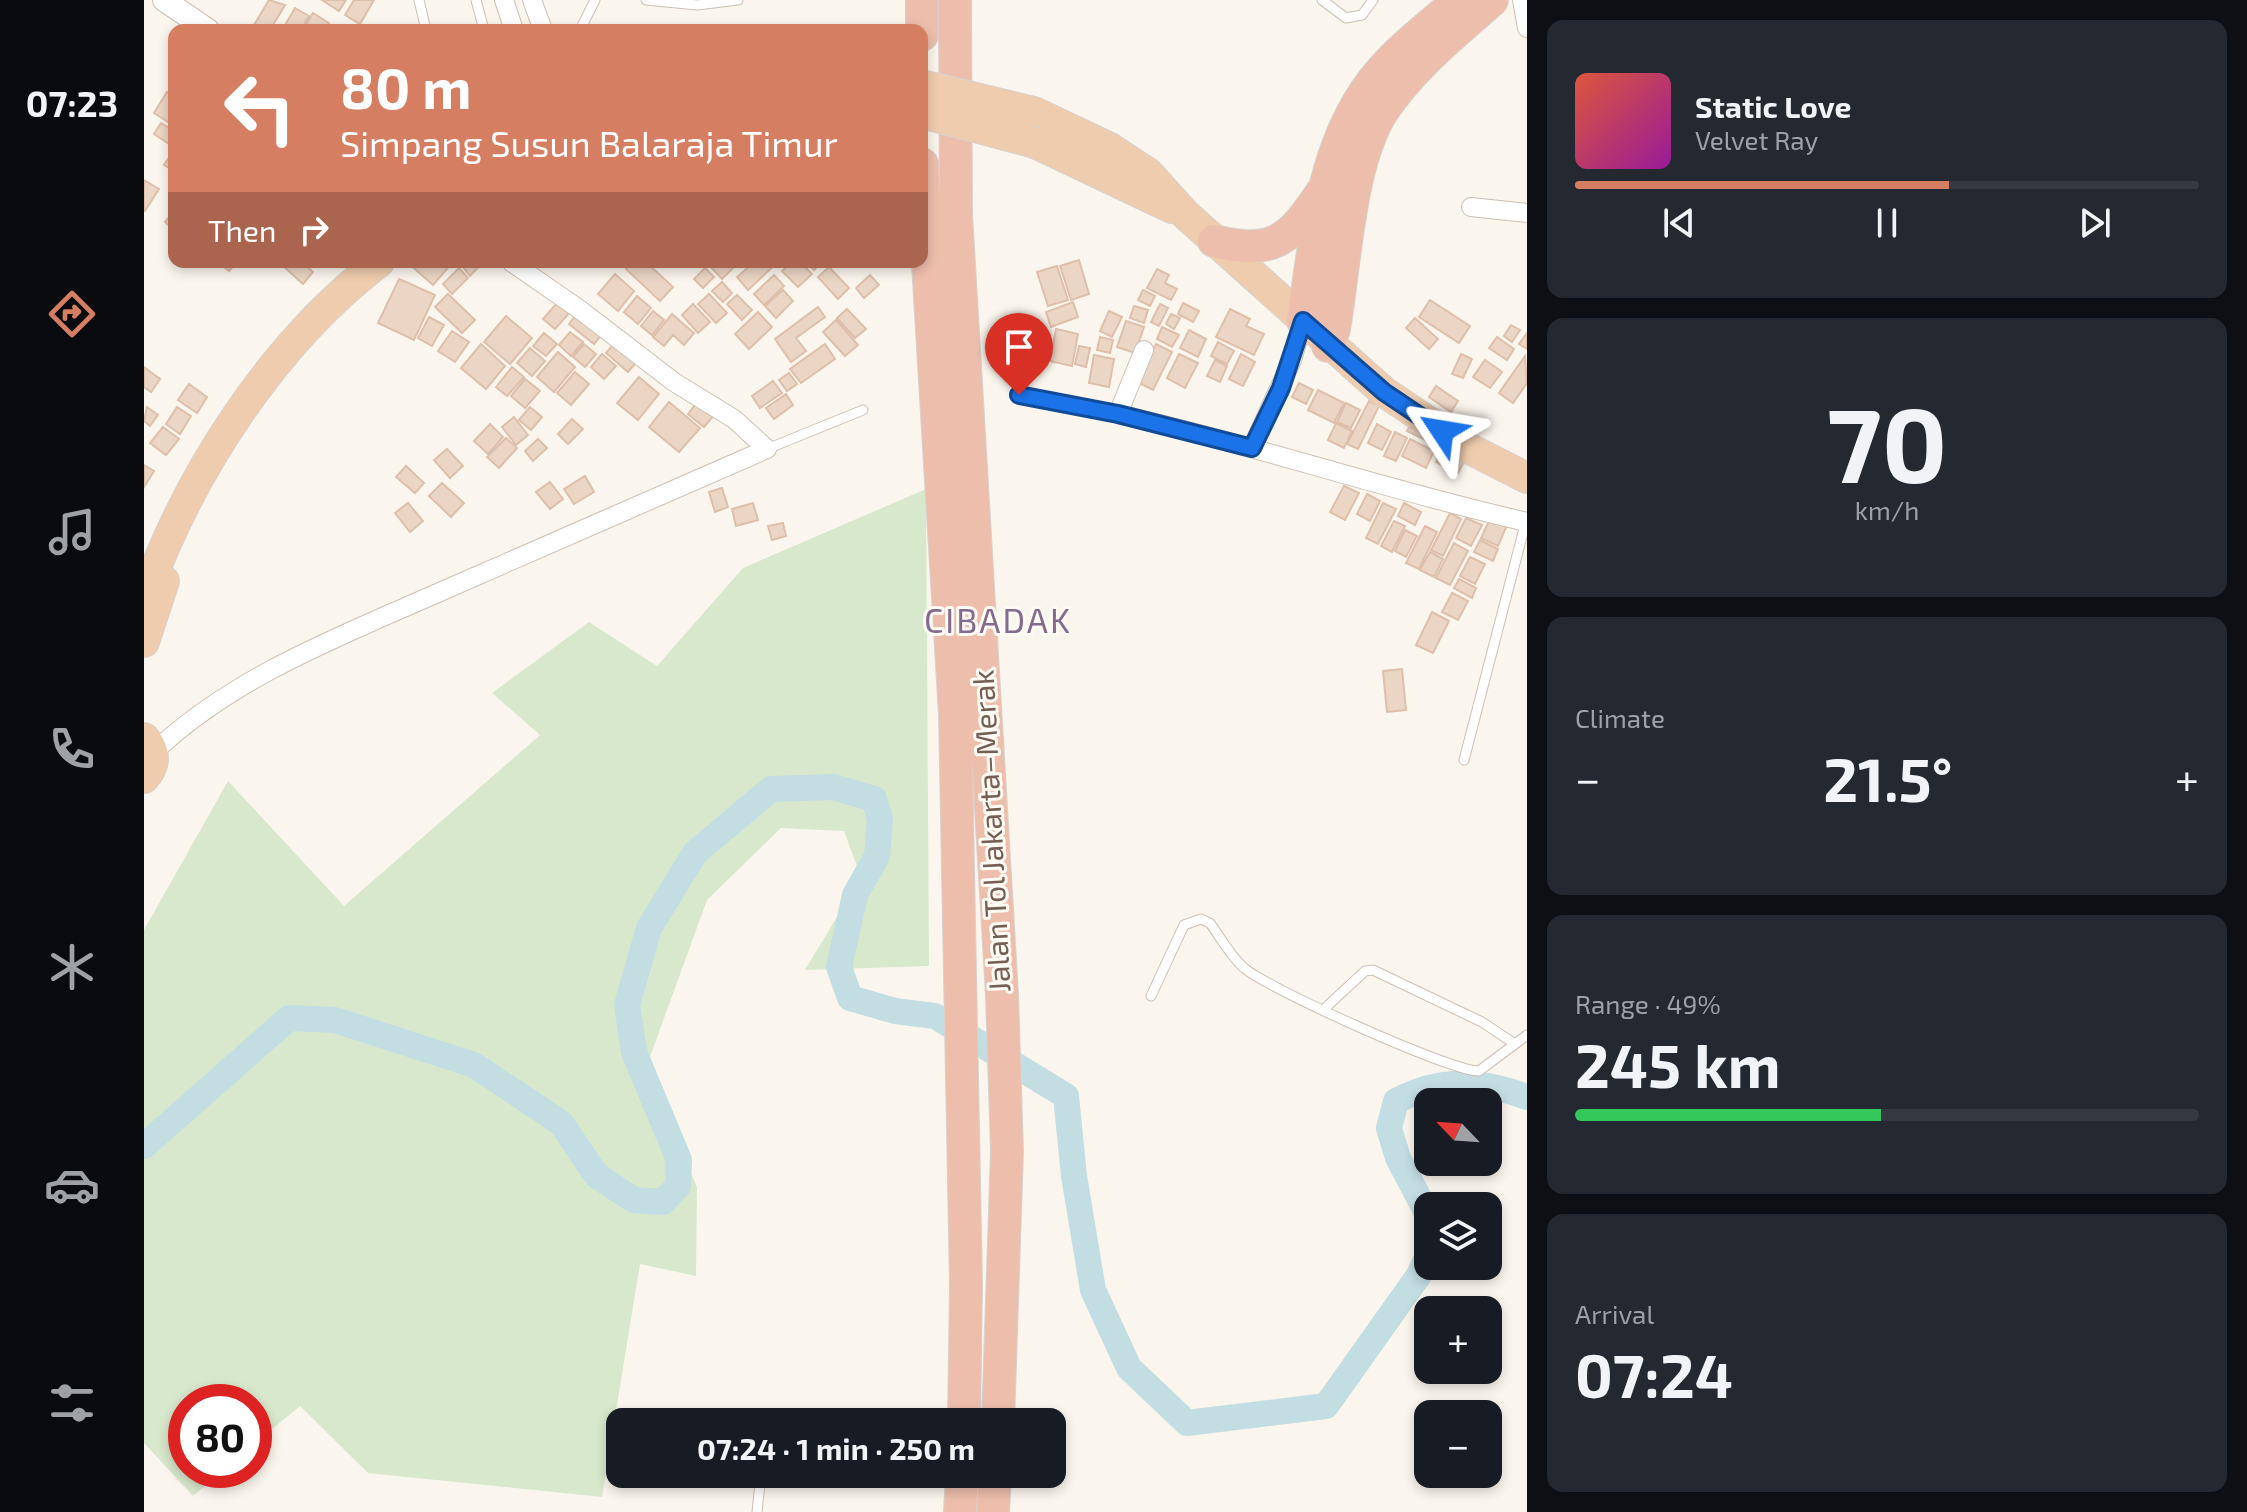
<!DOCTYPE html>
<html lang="en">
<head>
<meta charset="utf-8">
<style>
	:root { --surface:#171b24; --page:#242831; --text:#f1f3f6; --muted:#9ea1a6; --line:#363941; --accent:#d67e61 }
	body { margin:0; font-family:"Exo 2",sans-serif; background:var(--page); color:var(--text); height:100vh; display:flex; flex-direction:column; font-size:30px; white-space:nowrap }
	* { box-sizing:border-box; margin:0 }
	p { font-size:26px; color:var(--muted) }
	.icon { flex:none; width:44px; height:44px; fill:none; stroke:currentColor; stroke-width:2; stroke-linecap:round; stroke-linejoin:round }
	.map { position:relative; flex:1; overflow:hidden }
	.side { display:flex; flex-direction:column; gap:20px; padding:20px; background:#0d0f14; width:720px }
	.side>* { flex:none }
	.guide { position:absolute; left:24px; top:24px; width:760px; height:244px; border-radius:16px; box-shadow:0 4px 12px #0003; background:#d67e61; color:#fff; overflow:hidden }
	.needle { width:52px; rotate:295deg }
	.fabs { position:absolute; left:1270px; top:1088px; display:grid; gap:16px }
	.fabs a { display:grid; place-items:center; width:88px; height:88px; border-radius:16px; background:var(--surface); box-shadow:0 4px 12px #0003; font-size:40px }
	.speed { position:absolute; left:24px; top:1384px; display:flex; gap:16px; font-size:40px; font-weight:700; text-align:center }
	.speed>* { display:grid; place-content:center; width:104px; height:104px; border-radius:50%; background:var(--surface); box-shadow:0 4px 12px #0003; line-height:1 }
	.speed .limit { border:12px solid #d22; background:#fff; color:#111 }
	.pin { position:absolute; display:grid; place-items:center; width:68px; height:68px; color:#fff; margin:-82px -34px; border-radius:50% 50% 50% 0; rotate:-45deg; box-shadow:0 0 8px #0007 }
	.pin .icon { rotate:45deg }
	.me { position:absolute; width:88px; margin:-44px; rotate:303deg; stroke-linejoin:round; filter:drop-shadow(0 0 6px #0008) }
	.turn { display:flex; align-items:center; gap:28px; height:168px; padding:0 40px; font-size:36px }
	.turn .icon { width:104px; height:104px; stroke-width:2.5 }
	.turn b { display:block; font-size:56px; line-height:68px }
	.then { display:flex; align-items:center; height:76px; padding:0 40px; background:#0003; gap:16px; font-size:30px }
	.big { font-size:60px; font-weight:700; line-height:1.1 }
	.side .tile { flex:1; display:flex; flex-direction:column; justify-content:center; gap:12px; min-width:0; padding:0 28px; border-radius:16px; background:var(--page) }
	.side .dial { align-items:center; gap:0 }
	.dial b { font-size:104px; line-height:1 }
	.song { display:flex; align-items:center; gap:24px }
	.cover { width:96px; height:96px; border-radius:12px; background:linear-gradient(135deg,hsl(10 70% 55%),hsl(300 70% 35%)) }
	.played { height:8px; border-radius:4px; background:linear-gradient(90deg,var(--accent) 60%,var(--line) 60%) }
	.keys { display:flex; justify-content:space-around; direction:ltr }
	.heat { display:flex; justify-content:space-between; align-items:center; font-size:44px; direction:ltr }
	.charge { height:12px; border-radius:6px; background:linear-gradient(90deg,#34c759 49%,var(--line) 0) }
	.trip { position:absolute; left:462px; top:1408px; width:460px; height:80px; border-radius:16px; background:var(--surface); box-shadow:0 4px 12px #0003; font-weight:700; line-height:80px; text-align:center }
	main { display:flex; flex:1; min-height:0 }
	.tabs { display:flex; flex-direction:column; width:144px; justify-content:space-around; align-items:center; background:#090b0e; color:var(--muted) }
	.tabs .icon { width:56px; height:56px }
	.tabs .active { color:var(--accent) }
	.tabs b { font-size:36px; color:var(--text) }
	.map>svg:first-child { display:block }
	.green { fill:#d7e8cc }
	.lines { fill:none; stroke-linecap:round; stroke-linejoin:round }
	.river { stroke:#c3dee3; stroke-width:26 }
	.building { fill:#ebd6c6; stroke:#debfaa; stroke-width:2 }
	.service-casing { stroke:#cdbfb4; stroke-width:11 }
	.minor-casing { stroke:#cdbfb4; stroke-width:20 }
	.tertiary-casing { stroke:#cdbfb4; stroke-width:24 }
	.trunk-casing { stroke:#d8d2cf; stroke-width:32 }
	.motorway-casing { stroke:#d8d2cf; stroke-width:34 }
	.service { stroke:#fff; stroke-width:9 }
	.minor { stroke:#fff; stroke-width:18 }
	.tertiary { stroke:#fff; stroke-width:22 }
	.trunk { stroke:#efccad; stroke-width:30 }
	.motorway { stroke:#edbeac; stroke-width:32 }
	.trunk-bridge-casing { stroke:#d8d2cf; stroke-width:32; stroke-linecap:butt }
	.trunk-bridge { stroke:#efccad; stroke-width:30 }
	.route-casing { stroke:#114b97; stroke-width:20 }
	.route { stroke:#1a73e8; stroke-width:14 }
	.labels { text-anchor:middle; stroke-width:6; stroke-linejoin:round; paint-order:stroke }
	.street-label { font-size:30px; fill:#755f52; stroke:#fefaf4 }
	.quarter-label { font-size:34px; letter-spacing:2px; fill:#846a8f; stroke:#fefaf4 }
</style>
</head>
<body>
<main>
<nav class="tabs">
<b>07:23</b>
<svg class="icon active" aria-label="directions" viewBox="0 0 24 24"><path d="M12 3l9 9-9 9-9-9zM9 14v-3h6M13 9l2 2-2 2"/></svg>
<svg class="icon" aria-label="music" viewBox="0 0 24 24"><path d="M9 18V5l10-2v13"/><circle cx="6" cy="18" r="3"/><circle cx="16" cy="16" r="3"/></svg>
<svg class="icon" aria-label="phone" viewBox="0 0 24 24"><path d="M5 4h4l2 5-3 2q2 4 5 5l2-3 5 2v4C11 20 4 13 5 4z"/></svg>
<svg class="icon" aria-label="climate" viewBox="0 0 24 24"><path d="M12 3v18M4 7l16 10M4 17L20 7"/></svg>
<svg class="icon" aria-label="car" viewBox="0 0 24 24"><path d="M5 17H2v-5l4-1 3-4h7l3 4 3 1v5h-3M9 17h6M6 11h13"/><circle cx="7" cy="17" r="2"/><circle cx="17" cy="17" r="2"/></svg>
<svg class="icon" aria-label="filters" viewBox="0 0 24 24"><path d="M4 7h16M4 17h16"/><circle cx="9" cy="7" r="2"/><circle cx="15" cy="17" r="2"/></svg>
</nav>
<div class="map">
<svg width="1383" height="1512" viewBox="0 0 1383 1512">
	<rect width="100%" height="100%" fill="#fbf6ed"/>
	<!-- green -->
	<path class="green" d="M782 489 785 966 661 970 717 877 700 831 637 828 563 900 502 1068 553 1187 552 1276 496 1264 458 1497 224 1473 156 1406 110 1444V1402H42V1470H80L49 1496 0 1443V930L84 781 200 906 396 735 348 693 445 622 513 666 599 568Z"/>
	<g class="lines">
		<!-- river -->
		<path class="river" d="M0 1146 145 1018 191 1020 330 1065 417 1123 453 1176 490 1200 519 1202 534 1186 535 1160 490 1052 483 1005 505 928 551 853 627 789 689 787 730 799 736 819 733 856 711 895 695 967 706 998 751 1011 791 1016 922 1096 930 1176 949 1290 985 1368 1043 1423 1182 1406 1275 1275 1284 1255
			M1284 1215 1254 1158 1245 1128 1252 1101C1297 1077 1335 1080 1383 1097"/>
	</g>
	<!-- building -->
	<path class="building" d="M125 0 141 5 126 30H119L110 25Z
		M178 0H202L195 11Z
		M210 0H230L216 24 201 15Z
		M151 8 165 16 157 30H138Z
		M169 13 185 23 181 30H159Z
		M23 92 30 97V126L10 113Z
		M17 123 30 131 25 144 10 134Z
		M30 150V171L20 165Z
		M0 180 15 189 1 211 0 210Z
		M30 211V229H29L21 222Z
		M935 260 945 294 927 300 916 266Z
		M74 262H93L85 271Z
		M141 262H159L169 272 159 284 138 265Z
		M263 262H309L289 285Z
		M315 262H339L326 276Z
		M488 262H502L529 287 516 301 482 269Z
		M583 262 589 268 578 279 563 263Z
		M610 262H634L604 290 593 277Z
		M648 262H656L668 274 654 287 638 271Z
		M662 262H678L670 270Z
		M913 266 924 300 904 306 893 272Z
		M685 267 705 288 694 299 674 277Z
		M315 268 324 278 308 294 299 284Z
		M561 268 570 277 559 288 550 279Z
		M1013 269 1025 275 1021 283 1033 289 1027 300 1003 288Z
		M471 274 490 291 474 311 454 294Z
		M630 275 640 286 620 305 610 294Z
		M726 275 735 285 720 298 712 288Z
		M255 279 291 295 270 340 234 323Z
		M578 282 588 293 579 302 568 291Z
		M639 290 649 301 632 318 621 306Z
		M999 290 1011 296 1006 306 994 300Z
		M304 294 331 320 318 333 291 307Z
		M565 294 583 313 572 323 554 304Z
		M593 295 608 310 598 320 583 304Z
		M493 296 507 308 494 324 480 312Z
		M1286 300 1326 326 1315 343 1275 317Z
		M414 302 426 312 411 329 399 319Z
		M929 302 934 317 907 327 902 312Z
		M1039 303 1055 311 1049 322 1034 314Z
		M549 304 566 322 554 333 538 315Z
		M1016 304 1024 308 1015 326 1007 322Z
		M990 306 1004 310 1000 323 986 318Z
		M674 307 681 317 652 338 662 351 647 362 631 339Z
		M703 309 722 329 711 338 693 318Z
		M1086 309 1106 319 1102 326 1120 334 1110 355 1072 337Z
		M435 311 460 332 450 344 425 324Z
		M509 311 520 320 508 335 497 326Z
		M965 311 978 317 968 337 956 331Z
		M614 312 628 327 605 349 591 334Z
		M528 314 550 333 540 345 529 335 520 346 509 337Z
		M1027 314 1036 318 1030 329 1022 324Z
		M362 316 388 338 366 364 340 342Z
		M285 317 300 325 288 346 274 338Z
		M1271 318 1294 339 1285 349 1262 328Z
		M692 320 714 345 701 356 679 332Z
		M982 321 1000 327 991 353 973 347Z
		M885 322 899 325 896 340 882 337Z
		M1367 325 1376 330 1368 342 1360 336Z
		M1018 327 1035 335 1028 347 1013 339Z
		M912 329 934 334 928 366 906 361Z
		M1045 330 1062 339 1054 357 1036 348Z
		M308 331 325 342 311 362 294 351Z
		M426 332 439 342 427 356 415 345Z
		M400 333 413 344 402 356 389 346Z
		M1383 333V349L1375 344Z
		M956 337 969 340 966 353 953 350Z
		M1353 337 1370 349 1363 360 1345 348Z
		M474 339 496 358 484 372 462 353Z
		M1074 342 1090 351 1083 364 1067 356Z
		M337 344 361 366 342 389 317 368Z
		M440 344 452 354 441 367 429 357Z
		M681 344 691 359 657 383 646 369Z
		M1012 344 1028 352 1009 390 993 382Z
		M891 345 903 347 900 361 888 359Z
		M935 346 946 348 942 367 931 364Z
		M386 348 401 361 388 376 373 363Z
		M414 352 431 367 410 392 393 377Z
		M458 354 472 366 460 379 447 367Z
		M1035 354 1054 363 1041 388 1023 378Z
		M1097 354 1111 362 1099 386 1085 379Z
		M1317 354 1328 359 1319 378 1308 374Z
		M950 355 970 359 965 387 945 383Z
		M1381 356 1383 383 1369 403 1355 393Z
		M1071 360 1083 366 1076 382 1063 376Z
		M1341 360 1358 372 1346 388 1329 377Z
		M0 367 16 379 7 392 0 387Z
		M368 367 380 377 363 396 352 387Z
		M431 372 445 384 427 405 413 393Z
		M645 373 653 384 643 391 635 380Z
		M495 377 515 394 494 420 473 403Z
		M381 379 396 391 381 408 367 396Z
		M629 381 638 393 616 408 608 396Z
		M1155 383 1169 390 1162 404 1148 397Z
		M45 384 63 397 53 413 34 400Z
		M1292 386 1314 401 1307 412 1285 397Z
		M1174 390 1200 403 1190 423 1164 410Z
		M642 394 649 405 630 419 622 408Z
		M554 401 571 414 560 427 544 414Z
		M1225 401 1235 406 1214 449 1203 444Z
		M525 402 556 428 535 452 505 427Z
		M1202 403 1216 410 1207 428 1193 422Z
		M3 407 14 415 6 426 0 421Z
		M33 407 47 416 36 434 22 424Z
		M386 407 398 417 387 430 375 420Z
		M370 417 384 435 372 445 358 427Z
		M428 419 439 429 424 444 414 434Z
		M1269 420 1295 433 1290 444 1263 431Z
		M1192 423 1208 431 1200 448 1184 440Z
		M346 424 359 437 344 454 330 441Z
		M1233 424 1247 432 1238 450 1224 443Z
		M19 427 35 439 22 455 6 443Z
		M1251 432 1263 438 1252 461 1240 456Z
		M362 438 373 448 355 468 343 457Z
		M394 439 403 448 389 461 381 451Z
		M1266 439 1290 451 1282 468 1258 456Z
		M1301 442 1324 454 1314 473 1292 462Z
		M303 449 319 466 306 478 290 460Z
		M0 465 10 471 0 487Z
		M262 466 280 483 271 493 252 477Z
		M441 476 450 492 430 504 420 489Z
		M406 482 419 499 406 509 392 492Z
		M298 483 320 503 307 517 285 496Z
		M1200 486 1215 493 1201 520 1186 512Z
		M578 488 584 507 571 512 565 492Z
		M1223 494 1236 501 1226 521 1213 514Z
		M264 503 279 521 266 532 251 513Z
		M609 503 614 520 592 526 588 509Z
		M1239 503 1252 509 1234 544 1222 538Z
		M1260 503 1277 512 1271 525 1254 516Z
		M1306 513 1317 519 1299 556 1287 550Z
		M1347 517 1363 525 1354 546 1337 538Z
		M1322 518 1338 525 1327 546 1312 538Z
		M1250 521 1261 526 1248 552 1237 546Z
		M639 523 642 536 628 540 624 526Z
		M1281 526 1293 532 1275 569 1262 563Z
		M1261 530 1273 536 1262 557 1251 551Z
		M1336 540 1354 549 1349 561 1330 552Z
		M1310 543 1324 551 1306 585 1292 578Z
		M1286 552 1299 559 1290 577 1276 570Z
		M1326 557 1341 564 1331 584 1316 576Z
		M1315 579 1332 588 1328 598 1310 588Z
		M1308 593 1324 601 1314 620 1298 612Z
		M1288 612 1305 621 1289 653 1272 645Z
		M1258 669 1262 710 1243 712 1239 671Z"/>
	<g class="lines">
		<defs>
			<path id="service" d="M275 0 282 30
				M332 0 340 30
				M502 0 553 5 594 0
				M1178 0 1202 18 1218 15 1229 0
				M436 30 451 0
				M875 395 974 414
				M623 449 719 410
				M1320 760 1382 521
				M1007 996 1040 925 1057 919 1066 923C1076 937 1086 955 1099 967 1120 987 1308 1072 1335 1071L1383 1035
				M1180 1009 1221 971 1229 970 1338 1022 1371 1044
				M613 1512 617 1474"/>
			<path id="minor" d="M360 0 370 30
				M388 0 399 30
				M1378 0 1383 28
				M1327 207 1383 213
				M1000 350 974 414C1111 445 1245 491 1383 522
				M1108 448 1148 360 1159 321
				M9 753C90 675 204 633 305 588 411 542 517 495 623 449L590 419 530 382 435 309 367 262"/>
			<path id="tertiary" d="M20 0 64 30"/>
			<path id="trunk" d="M890 112 966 148 1004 173 1041 214 1240 392 1324 448 1383 478
				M891 143 1028 208
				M0 599C44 474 129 343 235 262
				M0 642 20 581
				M0 738C12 751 12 765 0 778"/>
			<path id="motorway" d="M811 0 812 214 858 995 863 1151 854 1422
				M778 35V0
				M778 164 811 714 822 1285 820 1422
				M1070 241C1130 255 1145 241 1178 192
				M1159 321C1171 244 1176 159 1221 92 1245 56 1281 30 1313 2
				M1184 346 1190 329C1201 267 1205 160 1240 109 1269 66 1310 34 1348 0
				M816 1512 818 1474
				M849 1512 851 1474"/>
		</defs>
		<!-- service casing -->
		<use href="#service" class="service-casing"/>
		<!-- minor casing -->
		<use href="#minor" class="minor-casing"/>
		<!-- tertiary casing -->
		<use href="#tertiary" class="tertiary-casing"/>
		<!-- trunk casing -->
		<use href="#trunk" class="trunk-casing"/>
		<!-- motorway casing -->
		<use href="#motorway" class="motorway-casing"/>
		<!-- service -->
		<use href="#service" class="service"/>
		<!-- minor -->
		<use href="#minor" class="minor"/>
		<!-- tertiary -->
		<use href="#tertiary" class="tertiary"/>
		<!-- trunk -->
		<use href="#trunk" class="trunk"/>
		<!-- motorway -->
		<use href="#motorway" class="motorway"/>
		<defs>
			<path id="trunk-bridge" d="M778 85 890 112
				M778 113 891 143"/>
		</defs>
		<!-- trunk-bridge casing -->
		<use href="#trunk-bridge" class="trunk-bridge-casing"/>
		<!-- trunk-bridge -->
		<use href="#trunk-bridge" class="trunk-bridge"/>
	</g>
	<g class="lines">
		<defs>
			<path id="route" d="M875 395 974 414 1108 448 1137 388 1159 321 1240 392 1298 431"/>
		</defs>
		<!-- route casing -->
		<use href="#route" class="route-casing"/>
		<!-- route -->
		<use href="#route" class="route"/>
	</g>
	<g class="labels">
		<!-- street labels -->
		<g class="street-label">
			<text transform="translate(848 831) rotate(-93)" y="10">Jalan Tol Jakarta–Merak</text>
		</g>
		<!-- quarter labels -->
		<g class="quarter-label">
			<text x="854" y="633">CIBADAK</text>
		</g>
	</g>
</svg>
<div class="fabs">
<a><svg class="needle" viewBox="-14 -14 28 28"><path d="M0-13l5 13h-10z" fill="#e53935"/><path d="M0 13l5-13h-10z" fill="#9ea1a6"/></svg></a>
<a><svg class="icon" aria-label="layers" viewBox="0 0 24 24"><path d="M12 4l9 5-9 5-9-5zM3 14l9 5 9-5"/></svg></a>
<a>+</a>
<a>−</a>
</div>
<div class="speed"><div class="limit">80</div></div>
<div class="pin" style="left:875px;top:395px;background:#d93025"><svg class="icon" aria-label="arrive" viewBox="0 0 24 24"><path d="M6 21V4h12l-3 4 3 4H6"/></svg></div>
<svg class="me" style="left:1298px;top:431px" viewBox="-20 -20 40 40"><path d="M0-17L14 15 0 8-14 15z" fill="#1a73e8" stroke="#fff" stroke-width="4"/></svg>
<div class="trip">07:24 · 1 min · 250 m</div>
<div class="guide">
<div class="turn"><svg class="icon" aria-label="left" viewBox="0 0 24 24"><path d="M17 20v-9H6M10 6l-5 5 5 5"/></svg><div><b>80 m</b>Simpang Susun Balaraja Timur</div></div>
<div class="then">Then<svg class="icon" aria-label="right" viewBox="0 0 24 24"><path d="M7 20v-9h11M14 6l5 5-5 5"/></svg></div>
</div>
</div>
<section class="side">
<div class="tile">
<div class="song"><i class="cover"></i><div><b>Static Love</b><p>Velvet Ray</p></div></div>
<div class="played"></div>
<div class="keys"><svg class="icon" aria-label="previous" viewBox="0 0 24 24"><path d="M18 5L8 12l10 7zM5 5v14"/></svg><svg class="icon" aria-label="pause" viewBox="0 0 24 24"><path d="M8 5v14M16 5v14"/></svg><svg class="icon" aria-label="next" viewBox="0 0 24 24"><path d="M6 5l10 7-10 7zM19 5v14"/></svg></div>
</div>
<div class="tile dial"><b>70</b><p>km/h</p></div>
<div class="tile"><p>Climate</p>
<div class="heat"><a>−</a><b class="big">21.5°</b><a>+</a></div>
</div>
<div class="tile"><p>Range · 49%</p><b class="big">245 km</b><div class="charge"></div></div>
<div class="tile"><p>Arrival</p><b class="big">07:24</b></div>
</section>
</main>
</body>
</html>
